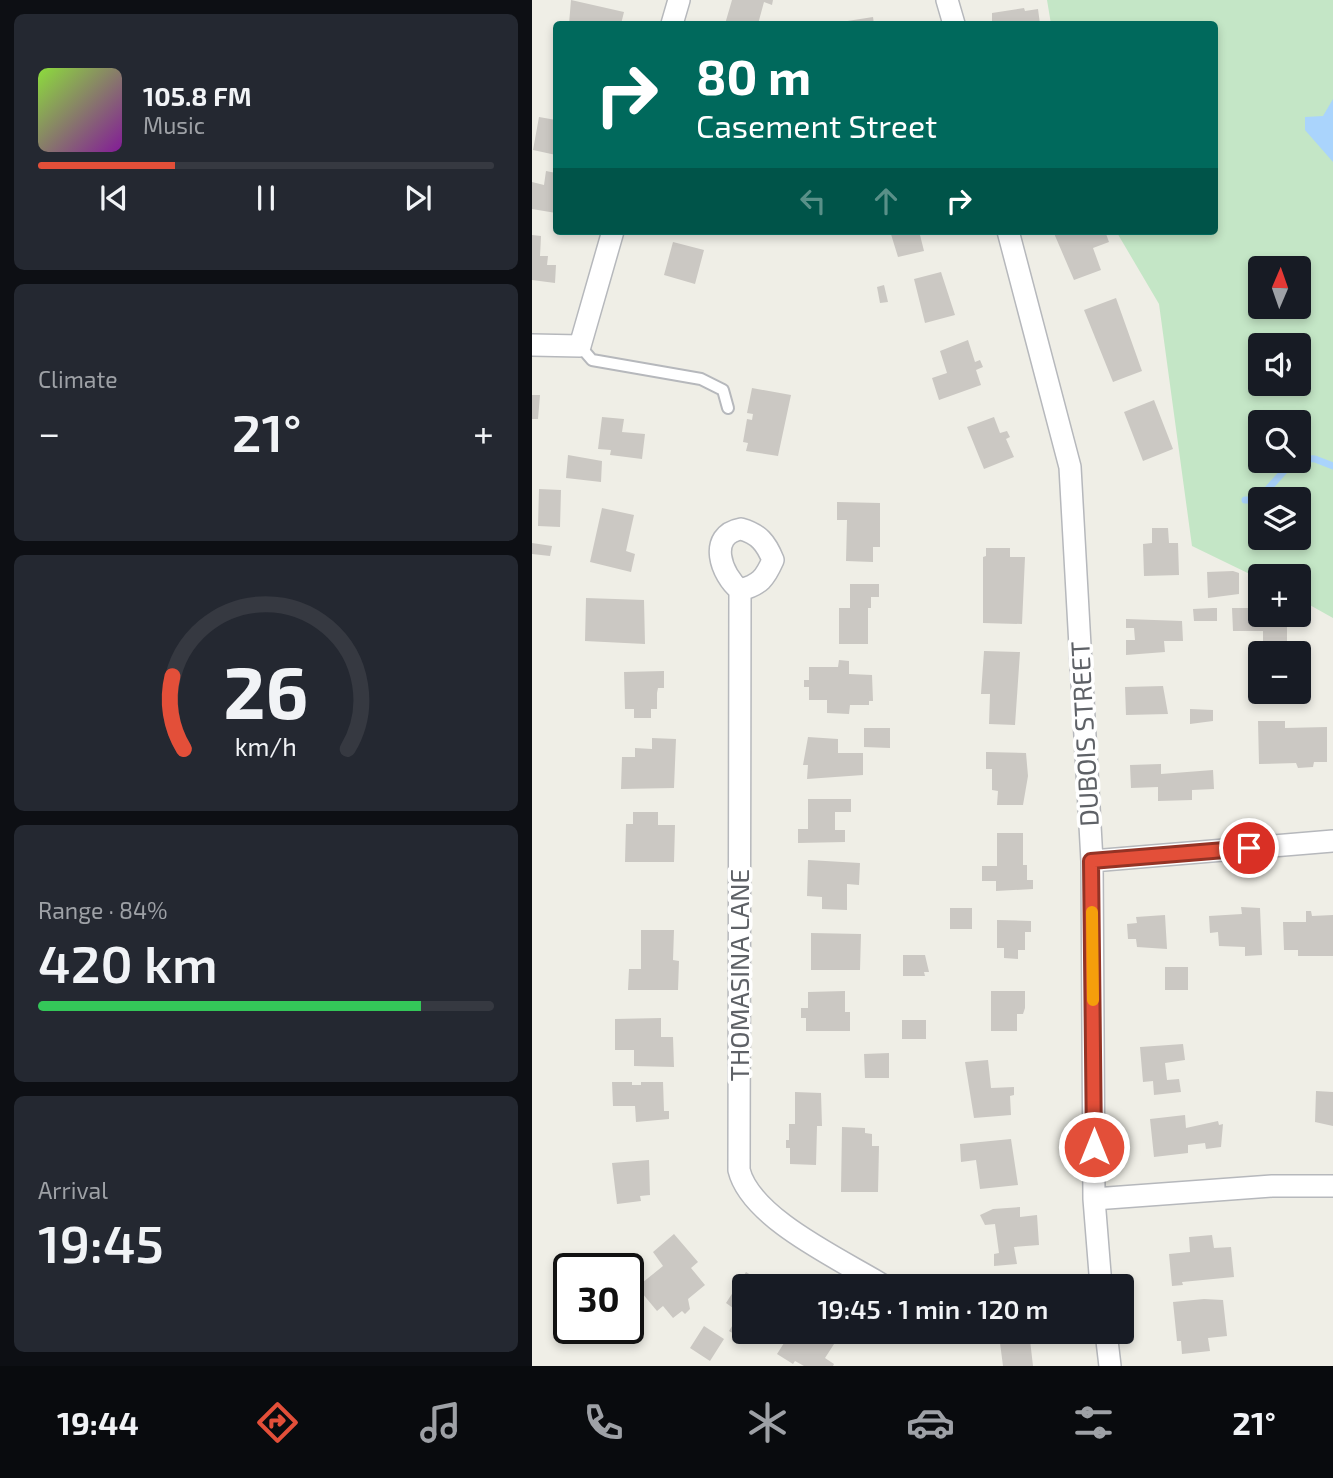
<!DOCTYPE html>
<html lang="en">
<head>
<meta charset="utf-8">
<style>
	:root { --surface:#171b24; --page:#242831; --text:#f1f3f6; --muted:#9ea1a6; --line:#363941; --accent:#e34f39 }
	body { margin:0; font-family:"Exo 2",sans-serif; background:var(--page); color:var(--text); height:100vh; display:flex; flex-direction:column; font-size:26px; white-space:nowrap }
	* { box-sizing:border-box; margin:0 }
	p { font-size:23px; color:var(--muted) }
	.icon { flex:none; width:38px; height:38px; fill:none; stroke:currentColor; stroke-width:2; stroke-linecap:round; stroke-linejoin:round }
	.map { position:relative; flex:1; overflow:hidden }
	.panel { display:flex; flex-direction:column; gap:14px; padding:14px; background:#0d0f14; width:532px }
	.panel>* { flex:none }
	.top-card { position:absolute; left:21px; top:21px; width:665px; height:214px; border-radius:7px; box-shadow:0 4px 10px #0003; background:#00695c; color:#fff; overflow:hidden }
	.needle { width:46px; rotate:2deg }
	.buttons { position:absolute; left:716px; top:256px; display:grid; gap:14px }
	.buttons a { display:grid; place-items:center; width:63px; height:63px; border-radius:7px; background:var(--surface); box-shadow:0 4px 10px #0003; font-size:35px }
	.speed { position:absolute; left:21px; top:1253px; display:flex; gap:14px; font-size:35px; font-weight:700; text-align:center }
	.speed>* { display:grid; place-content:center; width:91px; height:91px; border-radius:50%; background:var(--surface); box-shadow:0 4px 10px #0003; line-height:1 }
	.speed .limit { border:4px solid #111; border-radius:10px; background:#fff; color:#111 }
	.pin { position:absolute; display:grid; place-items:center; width:60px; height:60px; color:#fff; margin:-30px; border:4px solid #fff; border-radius:50%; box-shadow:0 2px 7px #0007 }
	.me { position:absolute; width:77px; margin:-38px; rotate:0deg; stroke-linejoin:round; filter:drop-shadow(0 0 5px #0008) }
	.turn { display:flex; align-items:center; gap:24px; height:147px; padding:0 28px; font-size:32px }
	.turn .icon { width:91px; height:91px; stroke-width:2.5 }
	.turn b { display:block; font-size:49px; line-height:60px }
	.lanes { display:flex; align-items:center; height:66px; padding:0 28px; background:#0003; justify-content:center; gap:35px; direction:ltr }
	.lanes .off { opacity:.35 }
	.big { font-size:52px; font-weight:600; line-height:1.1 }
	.panel .tile { flex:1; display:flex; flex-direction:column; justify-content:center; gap:10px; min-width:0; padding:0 24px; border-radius:10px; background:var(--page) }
	.panel .dial { align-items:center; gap:0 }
	.dial svg { height:182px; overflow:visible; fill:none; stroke:var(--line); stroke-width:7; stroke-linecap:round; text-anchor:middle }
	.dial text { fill:var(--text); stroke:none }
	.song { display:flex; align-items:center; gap:21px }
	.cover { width:84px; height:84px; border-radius:10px; background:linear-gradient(135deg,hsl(90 70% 55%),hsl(290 70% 35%)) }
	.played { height:7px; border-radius:4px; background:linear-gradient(90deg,var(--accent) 30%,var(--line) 30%) }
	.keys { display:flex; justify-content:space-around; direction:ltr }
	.heat { display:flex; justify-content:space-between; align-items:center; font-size:38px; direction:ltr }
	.charge { height:10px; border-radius:5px; background:linear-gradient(90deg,#34c759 84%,var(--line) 0) }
	.trip { position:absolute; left:200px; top:1274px; width:402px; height:70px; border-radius:7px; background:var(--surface); box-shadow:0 4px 10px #0003; font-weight:600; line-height:70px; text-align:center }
	.dock { display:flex; height:112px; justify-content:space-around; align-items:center; background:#090b0e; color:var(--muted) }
	.dock .icon { width:49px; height:49px }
	.dock .on { color:var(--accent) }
	.dock b { font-size:32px; color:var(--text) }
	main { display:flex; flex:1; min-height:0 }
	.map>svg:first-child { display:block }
	.green { fill:#c4e6c6; fill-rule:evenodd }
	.water { fill:#aad4fc }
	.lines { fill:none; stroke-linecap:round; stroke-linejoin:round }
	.stream { stroke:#aad4fc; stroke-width:7 }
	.building { fill:#cbc8c3 }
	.service-casing { stroke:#b6b8bc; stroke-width:14 }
	.minor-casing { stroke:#b6b8bc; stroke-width:24 }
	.service { stroke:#fff; stroke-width:10 }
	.minor { stroke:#fff; stroke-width:21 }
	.route-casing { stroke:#943325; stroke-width:18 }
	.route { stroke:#e34f39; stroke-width:12 }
	.slow { stroke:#f59e0b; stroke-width:12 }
	.labels { text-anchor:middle; stroke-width:7; stroke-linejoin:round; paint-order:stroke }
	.street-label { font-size:26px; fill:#5e6166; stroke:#fff }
</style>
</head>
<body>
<main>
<section class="panel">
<div class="tile">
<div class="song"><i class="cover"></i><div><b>105.8 FM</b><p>Music</p></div></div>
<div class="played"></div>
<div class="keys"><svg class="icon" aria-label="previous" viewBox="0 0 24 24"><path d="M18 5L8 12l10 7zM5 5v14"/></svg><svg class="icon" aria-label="pause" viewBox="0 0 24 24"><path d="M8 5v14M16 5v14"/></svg><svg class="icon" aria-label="next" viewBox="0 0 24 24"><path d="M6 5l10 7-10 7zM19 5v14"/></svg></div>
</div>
<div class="tile"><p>Climate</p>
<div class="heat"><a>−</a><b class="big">21°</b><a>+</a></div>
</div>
<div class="tile dial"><svg viewBox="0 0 100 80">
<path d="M14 69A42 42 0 1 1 86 69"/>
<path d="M14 69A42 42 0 0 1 9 37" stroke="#e34f39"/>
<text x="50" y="56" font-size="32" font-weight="700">26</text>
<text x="50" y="72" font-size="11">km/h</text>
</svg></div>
<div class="tile"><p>Range · 84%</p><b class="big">420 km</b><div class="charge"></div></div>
<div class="tile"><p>Arrival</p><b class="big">19:45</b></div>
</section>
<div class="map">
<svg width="801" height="1366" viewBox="0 0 801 1366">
	<rect width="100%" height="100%" fill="#efeee6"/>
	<!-- green -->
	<path class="green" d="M515 0H801V618L767 599 766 576H728V579L660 546 627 304 584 231H682V24H519ZM728 268H766V306H728ZM728 345H766V383H728ZM728 422H766V460H728ZM728 499H766V537H728Z"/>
	<!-- water -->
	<path class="water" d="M801 99V162L773 130V117L791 116Z"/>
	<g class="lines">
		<!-- stream -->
		<path class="stream" d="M766 458 783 459 801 466
			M713 500H726L762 460"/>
	</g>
	<!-- building -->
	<path class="building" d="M39 0 92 12 89 24H37Z
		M200 0H241L240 5 232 2 226 24H193Z
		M492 8 493 11 506 9 508 24H460V13Z
		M341 17 342 24H309V22Z
		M7 117 24 120V155L1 150Z
		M14 171 24 173V213L0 209V182L12 185Z
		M358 231H387L392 251 366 257Z
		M521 231H573L577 242 561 248 569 270 542 280Z
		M0 235 9 236 8 256H16L15 265H24L23 283 0 280Z
		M141 242 172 250 163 284 132 275Z
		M409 272 423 315 393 323 382 279Z
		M352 285 356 302 348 303 345 287Z
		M584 298 610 371 581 382 552 310Z
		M436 340 443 362 448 360 451 367 444 370 449 385 407 400 400 378 415 373 408 351Z
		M220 388 259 395 246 456 214 451 216 443 211 442 215 419 220 420 221 414 215 413Z
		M0 395H8L6 419H0Z
		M622 400 641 449 611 461 592 412Z
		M70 417 92 419 90 432 113 434 110 459 78 455 79 450 66 449Z
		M462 417 468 433 475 431 478 437 474 439 482 457 452 469 435 427Z
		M36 455 70 461 69 482 34 478Z
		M7 489 29 490 28 527 6 526Z
		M305 502 348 503V547H341V562L314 561 315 520H305Z
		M70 508 102 515 94 551 103 554 99 572 58 562Z
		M620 528H636L637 543H646L647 575 612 576 611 544 620 543Z
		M0 543 20 546 18 556 0 554Z
		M454 548H478V557H493L490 624 451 623V557L454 556Z
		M701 571 707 573V594L676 598 675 572Z
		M318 584H347V597H339V608H336V644H307V608H318Z
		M54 598 112 600 113 644 53 641Z
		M681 608H685V621H662L661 609Z
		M700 608H728V614L755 616V643H731V631H701Z
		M594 619 650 621 651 641H632L633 652 594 655V640H603L602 628H594Z
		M452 651 488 652 483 725 457 724 458 694H449Z
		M307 660 317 661V674L340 675 341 701H337V705H318L317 714 295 713V700H277V687H272V680H277V667H306Z
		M132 671V688H126L125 693V709H119V718H102V709H93L92 672Z
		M631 686 636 714 594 715 593 687Z
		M658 709 681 710V721L658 724Z
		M726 721H753V728L795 727V762H782L781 767 766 768 764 763 727 764Z
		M332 728H358V748L332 747Z
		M276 737 306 739V753H331V775L275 779 276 765H271Z
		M120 738 144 739 142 788 89 789 90 757H103V748L120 749Z
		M454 752 494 753 496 776 491 805H465L466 791 460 790V769H454Z
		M629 764V774L681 770 682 789 660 790V800L626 801V787L599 788 598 765Z
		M276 799H319V812H303V830H313V842L266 843V829H276Z
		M101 812H126V825H143L142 862H93L94 824H101Z
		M465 833H491V865H495V880H501V889L464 891V881H450V866H465Z
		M276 860 328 863 327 885 315 884V910L290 909V897L275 896Z
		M709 907 728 908 730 955 713 956V947L687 946 686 932 678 933 677 916 710 914Z
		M418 908H440V929H418Z
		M774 911H779L780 916 801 915V956H766V950H752L751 922H774Z
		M633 915 635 949 605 947 604 939H596L595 924 605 923 604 917Z
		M465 920 499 921V932H493V950H486V959L472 958V948H465Z
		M109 930H142L141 960 147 961 146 990H96L97 969H109Z
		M279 933 329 934 328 970H279Z
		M371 955H393L397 972H392L393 976H371Z
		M633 967H656V990H633Z
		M313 991V1012H318V1031H274V1018H269V1008H276V992Z
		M459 991H493V1008L491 1014H485V1031H459Z
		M129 1018V1037H141L142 1067 102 1066V1050H83V1019Z
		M370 1020H394V1039H370Z
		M651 1044 653 1060 633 1063 635 1080 647 1079 649 1092 622 1095 621 1081 611 1082 608 1047Z
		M357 1053V1078H333L332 1054Z
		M456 1060 459 1088 482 1087V1095L478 1096 479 1115 442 1118 433 1062Z
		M80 1082H100V1085H109V1082H131L132 1111H137V1119L104 1122 103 1106H81Z
		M784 1091 801 1092V1126L783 1122Z
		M263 1092 289 1093 290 1126H285L284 1165 258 1164V1148H254V1140H257V1124H263Z
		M653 1115 654 1128 686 1121 687 1125 691 1124 689 1147 674 1149 673 1143 656 1145V1153L622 1157 618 1119Z
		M310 1127 333 1128V1133L340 1134V1146H347L346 1192H309Z
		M479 1139 486 1185 448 1189 444 1160 429 1162 428 1144Z
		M117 1160 118 1195 108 1196 109 1201 85 1204 80 1163Z
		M488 1207V1217L505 1215 507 1245 482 1247 485 1264 462 1266V1254L467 1253 463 1224 453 1225 448 1215 461 1209Z
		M142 1234 166 1262 159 1268 173 1285 156 1299 158 1309 153 1314 150 1311 141 1318 131 1306 125 1311 105 1287 131 1266 121 1252Z
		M680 1235 682 1248 699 1247 702 1277 650 1282 651 1285 640 1286 637 1254 658 1252 657 1237Z
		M214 1272 237 1286H212V1332H217L212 1340 197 1331 208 1313 194 1303Z
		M672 1299 691 1300 695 1336 676 1338 678 1351 650 1354 649 1341H645L641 1302Z
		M172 1326 192 1339 178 1361 158 1348Z
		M259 1332H290L304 1341 293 1358 302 1364 301 1366H272L263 1361 261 1364 245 1354Z
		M498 1340 501 1366H471L468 1343Z"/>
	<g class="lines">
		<defs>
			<path id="service" d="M48 346 60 360 169 379 191 390 196 408"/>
			<path id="minor" d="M415 0 422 24
				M140 24 147 0
				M476 231 538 467 560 861 562 1199 569 1286
				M0 345 48 346 81 231
				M209 529C227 534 234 543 241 560 233 578 228 585 208 590 189 575 175 535 209 529Z
				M208 590 207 1170C219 1219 310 1260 352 1286
				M560 861 801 841
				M562 1199 740 1186H801
				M574 1332 578 1366"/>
		</defs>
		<!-- service casing -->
		<use href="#service" class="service-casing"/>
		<!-- minor casing -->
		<use href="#minor" class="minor-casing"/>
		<!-- service -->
		<use href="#service" class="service"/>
		<!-- minor -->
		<use href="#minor" class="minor"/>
	</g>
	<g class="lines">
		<defs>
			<path id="route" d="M562 1147 559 861 717 848"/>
		</defs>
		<!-- route casing -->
		<use href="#route" class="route-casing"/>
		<!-- route -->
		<use href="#route" class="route"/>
		<!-- slow -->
		<path class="slow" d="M560 912 561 1000"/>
	</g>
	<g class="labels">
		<!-- street labels -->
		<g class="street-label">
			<text transform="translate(553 734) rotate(-93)" y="9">DUBOIS STREET</text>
			<text transform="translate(208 975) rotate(-90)" y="9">THOMASINA LANE</text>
		</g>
	</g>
</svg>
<div class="buttons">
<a><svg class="needle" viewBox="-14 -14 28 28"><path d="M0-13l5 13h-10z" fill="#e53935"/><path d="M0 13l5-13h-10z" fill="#9ea1a6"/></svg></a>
<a><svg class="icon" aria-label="sound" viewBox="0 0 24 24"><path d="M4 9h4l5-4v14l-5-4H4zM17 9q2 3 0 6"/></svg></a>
<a><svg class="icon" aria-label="search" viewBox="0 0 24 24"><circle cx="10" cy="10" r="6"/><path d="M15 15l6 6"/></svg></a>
<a><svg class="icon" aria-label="layers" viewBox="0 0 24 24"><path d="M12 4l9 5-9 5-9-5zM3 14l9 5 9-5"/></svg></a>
<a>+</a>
<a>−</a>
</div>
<div class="speed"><div class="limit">30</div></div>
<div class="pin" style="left:717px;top:848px;background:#d93025"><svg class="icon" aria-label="arrive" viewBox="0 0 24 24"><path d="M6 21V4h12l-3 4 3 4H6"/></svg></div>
<svg class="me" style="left:562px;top:1147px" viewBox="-20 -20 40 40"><circle r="17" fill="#e34f39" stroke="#fff" stroke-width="3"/><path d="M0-11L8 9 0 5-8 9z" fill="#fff"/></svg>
<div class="trip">19:45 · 1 min · 120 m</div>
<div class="top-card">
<div class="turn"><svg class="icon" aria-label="right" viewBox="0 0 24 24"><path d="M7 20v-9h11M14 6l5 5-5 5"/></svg><div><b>80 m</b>Casement Street</div></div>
<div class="lanes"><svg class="icon off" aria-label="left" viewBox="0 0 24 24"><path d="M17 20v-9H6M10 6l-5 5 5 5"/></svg><svg class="icon off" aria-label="ahead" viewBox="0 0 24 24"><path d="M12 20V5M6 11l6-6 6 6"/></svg><svg class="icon" aria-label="right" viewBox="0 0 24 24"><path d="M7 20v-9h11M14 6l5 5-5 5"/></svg></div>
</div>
</div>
</main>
<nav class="dock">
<b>19:44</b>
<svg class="icon on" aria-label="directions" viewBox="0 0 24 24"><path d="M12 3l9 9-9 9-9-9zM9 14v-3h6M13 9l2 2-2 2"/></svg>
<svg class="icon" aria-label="music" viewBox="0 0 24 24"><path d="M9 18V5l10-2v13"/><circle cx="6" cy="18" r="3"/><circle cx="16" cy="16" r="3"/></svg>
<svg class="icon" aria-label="phone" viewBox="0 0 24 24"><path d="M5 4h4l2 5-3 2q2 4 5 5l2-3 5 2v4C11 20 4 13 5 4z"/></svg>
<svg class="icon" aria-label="climate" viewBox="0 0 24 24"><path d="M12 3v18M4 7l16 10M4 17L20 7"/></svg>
<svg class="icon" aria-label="car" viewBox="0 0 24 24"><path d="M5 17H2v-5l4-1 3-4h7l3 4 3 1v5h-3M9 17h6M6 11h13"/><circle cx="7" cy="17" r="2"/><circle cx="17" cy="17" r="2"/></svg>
<svg class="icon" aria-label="filters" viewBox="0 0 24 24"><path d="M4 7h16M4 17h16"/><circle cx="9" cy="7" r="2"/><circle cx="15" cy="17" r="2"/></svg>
<b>21°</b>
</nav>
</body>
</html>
